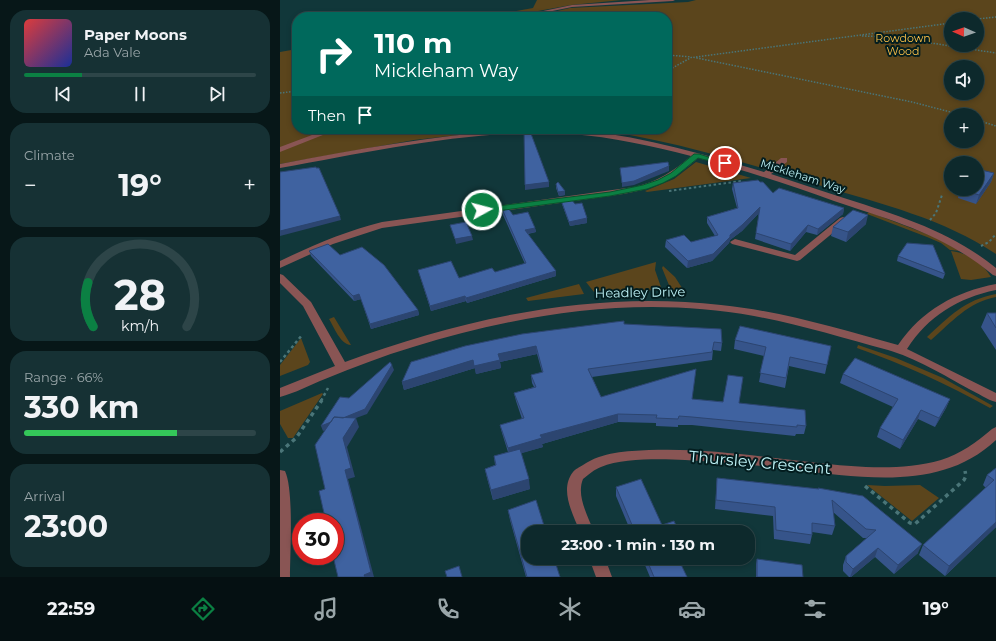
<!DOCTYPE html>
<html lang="en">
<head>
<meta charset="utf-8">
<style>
	:root { --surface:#0d292c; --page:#163134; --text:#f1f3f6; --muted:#9aa6a9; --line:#2d4548; --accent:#0b8043 }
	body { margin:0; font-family:Montserrat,sans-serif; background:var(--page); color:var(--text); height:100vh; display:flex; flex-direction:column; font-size:15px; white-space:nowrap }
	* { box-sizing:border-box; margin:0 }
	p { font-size:13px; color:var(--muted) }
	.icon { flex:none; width:22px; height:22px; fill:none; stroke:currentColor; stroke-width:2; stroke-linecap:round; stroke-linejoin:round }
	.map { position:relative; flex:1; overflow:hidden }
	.side { display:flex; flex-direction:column; gap:10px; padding:10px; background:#071718; width:280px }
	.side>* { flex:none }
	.guide { position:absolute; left:12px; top:12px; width:380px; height:122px; border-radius:16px; box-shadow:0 2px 6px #0003,0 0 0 1px var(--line); background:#00695c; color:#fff; overflow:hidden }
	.needle { width:26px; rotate:272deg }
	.fabs { position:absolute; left:664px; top:12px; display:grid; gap:8px }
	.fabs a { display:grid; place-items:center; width:40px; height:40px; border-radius:50%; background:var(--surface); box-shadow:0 2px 6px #0003,0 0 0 1px var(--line); font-size:20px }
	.speed { position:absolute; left:12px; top:513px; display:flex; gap:8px; font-size:20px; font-weight:700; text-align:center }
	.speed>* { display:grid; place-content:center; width:52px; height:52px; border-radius:50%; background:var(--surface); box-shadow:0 2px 6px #0003,0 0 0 1px var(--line); line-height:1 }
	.speed .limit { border:6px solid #d22; background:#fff; color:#111 }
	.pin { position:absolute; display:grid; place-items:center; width:34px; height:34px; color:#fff; margin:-17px; border:2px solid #fff; border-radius:50%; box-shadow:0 1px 4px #0007 }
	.me { position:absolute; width:44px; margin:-22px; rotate:83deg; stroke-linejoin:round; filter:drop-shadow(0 0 3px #0008) }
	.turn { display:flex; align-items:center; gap:14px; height:84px; padding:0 16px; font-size:18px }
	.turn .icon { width:52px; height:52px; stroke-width:2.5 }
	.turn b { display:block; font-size:28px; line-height:34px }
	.then { display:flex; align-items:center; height:38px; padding:0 16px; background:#0003; gap:8px; font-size:15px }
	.big { font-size:30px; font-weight:700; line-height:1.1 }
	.side .card { flex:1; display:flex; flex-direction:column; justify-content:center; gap:6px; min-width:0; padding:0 14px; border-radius:16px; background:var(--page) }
	.side .dial { align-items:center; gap:0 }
	.dial svg { height:104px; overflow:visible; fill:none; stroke:var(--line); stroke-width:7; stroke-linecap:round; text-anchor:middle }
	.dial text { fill:var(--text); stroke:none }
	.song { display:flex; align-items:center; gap:12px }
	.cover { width:48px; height:48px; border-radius:6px; background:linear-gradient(135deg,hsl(0 70% 55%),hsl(230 70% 35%)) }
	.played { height:4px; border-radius:2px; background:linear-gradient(90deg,var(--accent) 25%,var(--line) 25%) }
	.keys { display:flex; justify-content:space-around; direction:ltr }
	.heat { display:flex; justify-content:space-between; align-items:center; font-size:22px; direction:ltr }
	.charge { height:6px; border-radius:3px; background:linear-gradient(90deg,#34c759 66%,var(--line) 0) }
	.trip { position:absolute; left:241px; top:525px; width:234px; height:40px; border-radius:16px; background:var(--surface); box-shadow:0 2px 6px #0003,0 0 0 1px var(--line); font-weight:700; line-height:40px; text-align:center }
	.dock { display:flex; height:64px; justify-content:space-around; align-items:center; background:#051012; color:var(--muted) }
	.dock .icon { width:28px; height:28px }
	.dock .selected { color:var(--accent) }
	.dock b { font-size:18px; color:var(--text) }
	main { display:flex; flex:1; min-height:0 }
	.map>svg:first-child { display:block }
	.green { fill:#5b451c; fill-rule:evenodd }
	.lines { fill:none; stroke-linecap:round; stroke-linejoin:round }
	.path-far3 { stroke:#4a7578; stroke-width:1.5; stroke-dasharray:1.5 1.5; stroke-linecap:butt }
	.path-far2 { stroke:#4a7578; stroke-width:2; stroke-dasharray:2.5 2.5; stroke-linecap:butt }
	.path-far1 { stroke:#4a7578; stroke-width:2.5; stroke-dasharray:3 3; stroke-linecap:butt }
	.path { stroke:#4a7578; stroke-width:3.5; stroke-dasharray:4 4; stroke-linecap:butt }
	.minor { fill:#895554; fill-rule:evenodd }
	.wall { fill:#36548a }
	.shaded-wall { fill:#2c4570 }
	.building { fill:#3f62a0; stroke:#2c4570 }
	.route { fill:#0b8043; stroke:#07532c }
	.labels { text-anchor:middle; stroke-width:4; stroke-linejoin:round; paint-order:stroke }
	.far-park-label { font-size:11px; fill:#fec149; stroke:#031d1f }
	.far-street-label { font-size:11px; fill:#bdf1f5; stroke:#031d1f }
	.street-label { font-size:13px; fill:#bdf1f5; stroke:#031d1f }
	.near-street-label { font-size:16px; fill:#bdf1f5; stroke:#031d1f }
</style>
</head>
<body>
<main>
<section class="side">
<div class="card">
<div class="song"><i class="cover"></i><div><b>Paper Moons</b><p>Ada Vale</p></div></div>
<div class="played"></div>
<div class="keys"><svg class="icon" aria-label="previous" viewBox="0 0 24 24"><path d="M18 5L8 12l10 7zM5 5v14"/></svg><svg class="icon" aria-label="pause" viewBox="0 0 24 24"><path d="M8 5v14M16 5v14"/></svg><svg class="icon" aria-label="next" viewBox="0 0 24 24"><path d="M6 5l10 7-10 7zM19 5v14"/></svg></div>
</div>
<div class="card"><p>Climate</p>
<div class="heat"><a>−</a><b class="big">19°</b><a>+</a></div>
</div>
<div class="card dial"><svg viewBox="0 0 100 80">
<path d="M14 69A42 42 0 1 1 86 69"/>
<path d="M14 69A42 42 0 0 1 10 35" stroke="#0b8043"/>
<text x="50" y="56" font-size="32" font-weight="700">28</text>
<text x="50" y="72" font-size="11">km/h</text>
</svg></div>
<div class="card"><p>Range · 66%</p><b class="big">330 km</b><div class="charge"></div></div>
<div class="card"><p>Arrival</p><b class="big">23:00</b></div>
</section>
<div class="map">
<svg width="716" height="577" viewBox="0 0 716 577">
	<rect width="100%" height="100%" fill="#11373a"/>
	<!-- green -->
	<path class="green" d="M257 0H342L291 5 225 17H202L253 8Z
		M416 0H716V254C664 219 602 204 542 186 467 163 391 140 313 129H387V17H251L290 8 408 2ZM671 19H697V45H671ZM671 67H697V93H671ZM671 115H697V141H671ZM671 163H697V189H671Z
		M17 49V129H232L134 140 0 164V52Z
		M416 162 471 178 367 192 365 191 394 179Z
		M589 212 652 236 681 251 670 250 661 243 647 237 587 214Z
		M671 251C688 253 702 262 711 277L691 280 681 279Z
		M376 262 375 270 382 290 314 292 306 282Z
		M383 266 395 277 404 291 391 290 382 268Z
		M299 284 304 294 248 301 246 298Z
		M716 294V297C687 303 673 321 651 340L647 337C670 316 684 300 716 294Z
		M54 317 71 345C60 344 54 327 49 319Z
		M21 338 30 362 28 365 0 376V365Z
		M578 345 616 358 663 378 713 406 710 408C667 384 623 364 577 348Z
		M42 393 43 394 13 438H8L0 424V411Z
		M587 485 605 486 640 485 659 498 632 521Z"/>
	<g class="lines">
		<!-- path-far3 -->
		<path class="path-far3" d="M697 19 716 17
			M582 36 612 37 716 53
			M387 55 411 57
			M416 57 671 23
			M387 71 412 57 632 102 682 115
			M0 93 17 91
			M697 120 716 126"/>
		<!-- path-far2 -->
		<path class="path-far2" d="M389 191 461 181
			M650 220 656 213 662 195
			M701 246 709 242 716 234"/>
		<!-- path-far1 -->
		<path class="path-far1" d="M0 362 22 335
			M41 401 48 388"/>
		<!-- path -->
		<path class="path" d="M0 452 16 438 42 400
			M585 486 630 523 635 524 684 480 686 476 685 471"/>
		<!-- minor -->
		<path class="minor" d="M370 0H395L393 1 292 7 243 17H234L292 5Z
			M48 129H58L0 152V147Z
			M253 129C271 130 288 129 305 131 366 137 426 155 484 172L501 158H507V162L491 174C516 182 541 191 567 199 620 216 672 232 716 268V276L713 275C664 234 613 221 554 201 509 185 464 170 418 158 389 184 368 191 330 196L102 228 53 244 0 268V261C33 245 66 231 102 222L354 187C377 182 394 171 411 156 372 146 332 137 292 134 194 128 96 151 0 168V164C84 148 168 133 253 129Z
			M563 217 566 218 567 220 566 222 520 260 517 261 452 244 450 242 455 239 515 255 560 218Z
			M0 274 3 275 31 302 65 362C184 318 313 290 441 305 501 311 559 329 618 345 642 310 675 292 716 284V290C678 298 648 316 627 349L716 393V402C707 400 698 393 689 389 666 376 633 357 608 350 563 338 519 324 474 316 359 295 243 313 133 347 103 356 74 367 45 379 30 385 15 393 0 397V388L55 366 23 306 0 283Z
			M716 427V440C661 492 582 477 514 470 477 465 441 462 405 460 381 459 343 458 321 467 315 469 308 475 303 479 296 496 308 516 314 532H300C293 514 279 490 293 472 295 469 300 467 303 465 322 452 347 451 369 450 442 447 513 463 586 467 611 468 636 467 661 460 680 454 697 442 712 429Z
			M0 470 5 471C14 490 10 553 10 577H0Z
			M309 558H325L332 577H316Z"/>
	</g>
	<!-- wall -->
	<path class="wall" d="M714 173 711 182 696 204 678 198 680 189Z
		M480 182 493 193 564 208 563 214 537 235 526 232 510 251 475 239 479 213 462 231 450 240 449 243 432 261 407 268 385 247 386 240 411 242 435 236 427 223V217L457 208 452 189 453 183Z
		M276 184 285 195 279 196 276 188Z
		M281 200 307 218V223L290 226 282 204Z
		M223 211 233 215 255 228 256 232 248 234 276 276 187 303 186 301 151 311 138 270 179 278 215 272 245 264 223 215Z
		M586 224 566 242 551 236 553 227Z
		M29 251 60 255 138 310 139 315 91 329 81 299 74 301 31 256Z
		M618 256 665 274 663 279 617 261Z
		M707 313H716V350L701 327Z
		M344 324 442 343 441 351 433 350 432 360 312 377 321 397 416 369 412 399 459 403 526 426 524 434H516L515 436 412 425H398V427L376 426V423L338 422 262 444 263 447 241 453 250 489 213 500 207 478 205 469 215 465 214 456 228 452 222 433 220 425 242 419 236 401 234 393 254 387 252 383 251 375 262 372 257 354 220 362 221 368 196 374 195 368 124 390 122 382Z
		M455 340 551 346 545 374 509 366 505 388 479 382 484 356 454 349Z
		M563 374 670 399 666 408 655 427 638 419 620 449 597 437 600 428 613 407 560 383Z
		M716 468V527L665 576 639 555 643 545 706 488 703 485 707 475Z
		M437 478 538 489V488L638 553 614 574 595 557 571 577H569L563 571V565L566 556 587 538H583L553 512 555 526 552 535 532 532V535L530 544 494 539 493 516 435 509Z
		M336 487 382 525 399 532H351L336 496Z
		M228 510 280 577H246L230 520Z
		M362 558H408V560L400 563 407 577H370Z
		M477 559 523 577H476V564Z"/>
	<!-- shaded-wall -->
	<path class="shaded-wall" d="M389 166V171L354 185 342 187V183Z
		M714 173 711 182 696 204 699 195Z
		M269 182V187L245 190V185Z
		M285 191V195L279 196 278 192Z
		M480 207 479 213 462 231 450 240 449 243 432 261 407 268 408 261 450 235Z
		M564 208 563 214 537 235 538 229Z
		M588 215 586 224 566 242 568 232Z
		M60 216 61 220 0 236V231Z
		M307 218V223L290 226 289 222Z
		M528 225 526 232 510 251 511 244Z
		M255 228 256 232 245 234V230Z
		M192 236 193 240 176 244 175 239Z
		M276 271V276L187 303 186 298Z
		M79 294 81 299 74 301 73 296Z
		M185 296 186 301 151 311 150 306Z
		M138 310 139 315 91 329 90 324Z
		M256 346 257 354 220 362 221 368 196 374 194 366 218 354Z
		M193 360 195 368 124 390 122 382Z
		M112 365 114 370 87 414 76 418 79 427 67 447 75 477 68 479 94 577H85L65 470 63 438 76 418 43 431 41 426Z
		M670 399 666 408 655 427 659 418Z
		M641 410 638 419 620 449 623 440Z
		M338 414V422L262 444 263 447 229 457 228 448 260 435Z
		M249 479 250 489 213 500 211 490Z
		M716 522V527L665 576 669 566Z
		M642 544 638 553 614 574 618 565Z
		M598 548 595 557 571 577H570L573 569Z
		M396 558H408V560L396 564Z"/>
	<!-- building -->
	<path class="building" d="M244 131H250L269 182 245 185Z
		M388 162 389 166 354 181 342 183 340 168Z
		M36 167V168H39L60 216 0 231V172Z
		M697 169 714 173 699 195 680 189H697Z
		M478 180 480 182H483L493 193 499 188 564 208 538 229 528 225 511 244 476 233 480 207 462 225 450 235V237L433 254 408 261 386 240 404 235 411 242 438 235 427 217 458 208 453 183Z
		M278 182 285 191 278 192 276 184Z
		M291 199 295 204 302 203 307 218 289 222 281 200Z
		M228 208 233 215 248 212 255 228 245 230 276 271 186 298 185 296 150 306 138 270 171 261 179 278 212 268 215 272 246 263 223 211Z
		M573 210 588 215 568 232 553 227Z
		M186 222 192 236 175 239 170 225Z
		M627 243 653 245 665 274 618 256Z
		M48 244 60 255 82 247 104 265 138 310 90 324 79 294 73 296 29 251Z
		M707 313H716V328Z
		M344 321V324L441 329 442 343 434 342 432 352 308 369 321 397 416 369 412 399 443 402 448 375 463 377 459 403 525 410 526 426 517 425V427L412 417 399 416 398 419 376 418 377 415 338 414 260 435 262 438 228 448 220 425 244 418 234 393 256 387 251 375 263 372 256 346 218 354 220 360 194 366 193 360 122 382 131 362 185 346 242 334 335 322Z
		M460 326 551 346 547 365 510 357 506 378 480 373 486 347 455 340Z
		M575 358 670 399 659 418 641 410 623 440 600 428 618 399 563 374Z
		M110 362 112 365 85 409 63 418 54 417 51 422 41 426 60 397 69 398Z
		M54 417 76 418 63 438 71 468 65 470 91 572 84 575 85 577H58L53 556H55V522H46L39 491 45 489 35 445Z
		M240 449 249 479 211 490 205 469 216 465 214 456Z
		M716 468V522L669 566 643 545 714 480 707 475Z
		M437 478 539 489 538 488 583 496 642 544 618 565 598 548 573 569 566 562V556L596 530 586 529 552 500 555 526 532 523V535L496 530 495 507 436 500Z
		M361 479 382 525 394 521 399 532H355L336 487Z
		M256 500 266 532H248V558H274L280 577H247L228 510Z
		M366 558H398L407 577H374Z
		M477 559 522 565 523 577H477Z
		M179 566 182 577H167L165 571Z"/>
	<!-- route -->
	<path class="route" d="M414 154H419L448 163 445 165 418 158 396 176 383 183 367 189 330 196 202 213 198 210 202 208 330 192 363 185 378 180 391 173Z"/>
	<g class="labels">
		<!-- far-park labels -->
		<g class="far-park-label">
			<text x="623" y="42">Rowdown<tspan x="623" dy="13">Wood</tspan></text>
		</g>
		<!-- far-street labels -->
		<g class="far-street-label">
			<text transform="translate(523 176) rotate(18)" y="4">Mickleham Way</text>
		</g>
		<!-- street labels -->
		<g class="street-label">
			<text transform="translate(360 292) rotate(-1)" y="5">Headley Drive</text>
		</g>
		<!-- near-street labels -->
		<g class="near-street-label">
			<text transform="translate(480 462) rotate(5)" y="6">Thursley Crescent</text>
		</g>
	</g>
</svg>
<div class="fabs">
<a><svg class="needle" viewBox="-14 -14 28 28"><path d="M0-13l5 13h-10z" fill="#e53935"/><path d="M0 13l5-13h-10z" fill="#9aa6a9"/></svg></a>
<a><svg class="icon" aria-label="sound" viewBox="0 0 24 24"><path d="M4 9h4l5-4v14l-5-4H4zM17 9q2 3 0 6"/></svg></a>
<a>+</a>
<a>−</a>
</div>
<div class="speed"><div class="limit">30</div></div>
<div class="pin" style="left:445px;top:163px;background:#d93025"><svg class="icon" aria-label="arrive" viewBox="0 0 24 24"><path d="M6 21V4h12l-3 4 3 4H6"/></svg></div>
<svg class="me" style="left:202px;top:210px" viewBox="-20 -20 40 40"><circle r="17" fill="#0b8043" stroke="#fff" stroke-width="3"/><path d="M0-11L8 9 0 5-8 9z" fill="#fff"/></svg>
<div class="trip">23:00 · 1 min · 130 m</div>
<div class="guide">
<div class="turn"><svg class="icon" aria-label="right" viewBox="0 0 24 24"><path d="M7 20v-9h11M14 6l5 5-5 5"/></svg><div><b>110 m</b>Mickleham Way</div></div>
<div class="then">Then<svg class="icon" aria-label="arrive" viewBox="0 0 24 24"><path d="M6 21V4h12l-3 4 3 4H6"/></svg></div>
</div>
</div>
</main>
<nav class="dock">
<b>22:59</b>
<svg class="icon selected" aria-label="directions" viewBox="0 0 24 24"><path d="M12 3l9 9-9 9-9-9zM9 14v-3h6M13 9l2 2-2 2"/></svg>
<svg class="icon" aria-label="music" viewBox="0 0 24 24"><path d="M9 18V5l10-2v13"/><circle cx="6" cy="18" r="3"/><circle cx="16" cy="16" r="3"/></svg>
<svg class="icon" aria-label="phone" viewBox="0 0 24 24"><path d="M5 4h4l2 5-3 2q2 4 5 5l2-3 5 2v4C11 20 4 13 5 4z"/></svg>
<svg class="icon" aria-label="climate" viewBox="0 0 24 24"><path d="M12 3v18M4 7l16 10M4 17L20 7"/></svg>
<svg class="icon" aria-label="car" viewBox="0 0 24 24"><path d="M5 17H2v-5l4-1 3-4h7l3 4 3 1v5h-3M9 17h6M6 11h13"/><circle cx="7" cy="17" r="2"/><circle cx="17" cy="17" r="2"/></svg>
<svg class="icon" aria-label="filters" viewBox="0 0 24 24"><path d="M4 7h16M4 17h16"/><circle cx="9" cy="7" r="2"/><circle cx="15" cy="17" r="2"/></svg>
<b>19°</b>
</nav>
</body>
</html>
